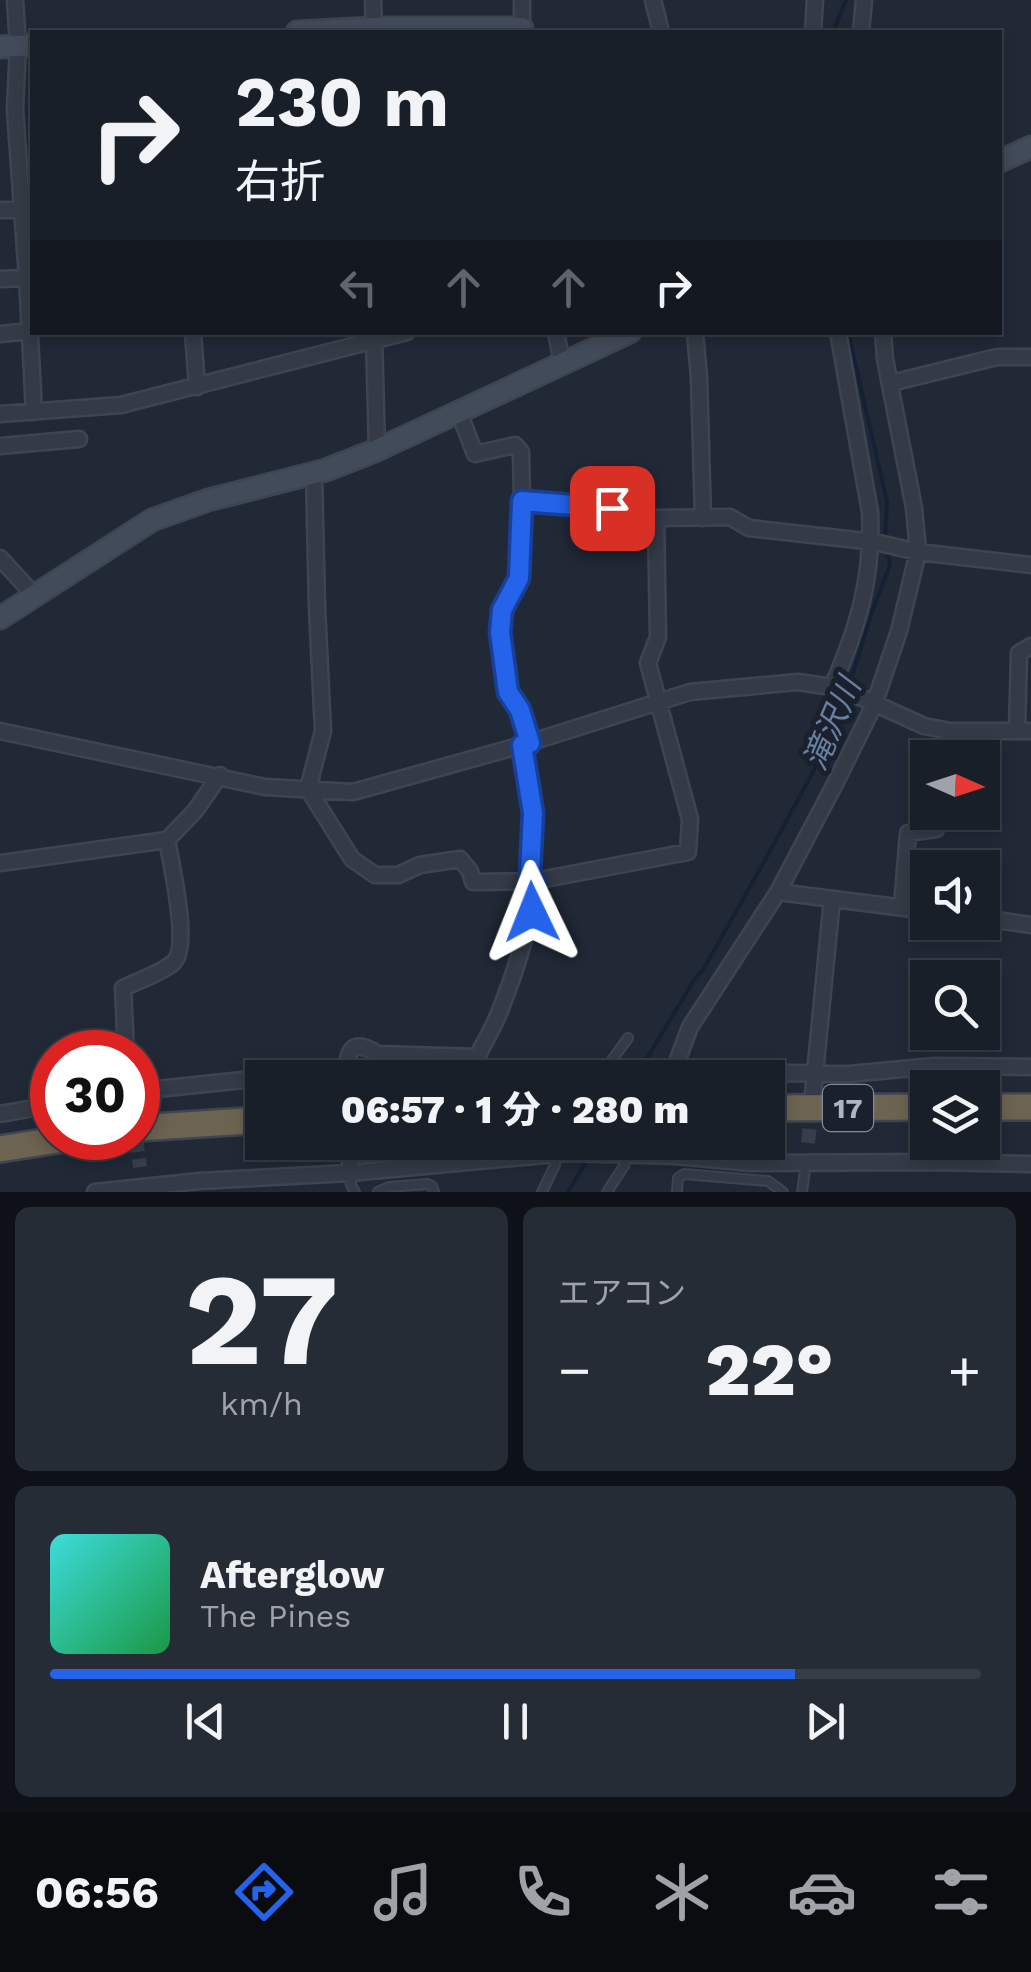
<!DOCTYPE html>
<html lang="ja">
<head>
<meta charset="utf-8">
<style>
	:root { --surface:#191f29; --page:#262c35; --text:#f1f3f6; --muted:#9fa2a8; --line:#373d46; --accent:#2563eb }
	body { margin:0; font-family:"Work Sans","Noto Sans JP",sans-serif; background:var(--page); color:var(--text); height:100vh; display:flex; flex-direction:column; font-size:38px; white-space:nowrap }
	* { box-sizing:border-box; margin:0 }
	p { font-size:32px; color:var(--muted) }
	.icon { flex:none; width:55px; height:55px; fill:none; stroke:currentColor; stroke-width:2; stroke-linecap:round; stroke-linejoin:round }
	.map { position:relative; height:1192px; overflow:hidden }
	.panel { display:flex; flex-direction:column; gap:15px; padding:15px; background:#0e1117; flex:1 }
	.panel>* { flex:none }
	.top-card { position:absolute; left:30px; top:30px; width:972px; height:305px; border-radius:0px; box-shadow:0 5px 15px #0003,0 0 0 2px var(--line); background:#191f29; color:var(--text); overflow:hidden }
	.needle { width:65px; rotate:93deg }
	.buttons { position:absolute; left:910px; top:740px; display:grid; gap:20px }
	.buttons a { display:grid; place-items:center; width:90px; height:90px; border-radius:0px; background:var(--surface); box-shadow:0 5px 15px #0003,0 0 0 2px var(--line); font-size:50px }
	.speed { position:absolute; left:30px; top:1030px; display:flex; gap:20px; font-size:50px; font-weight:700; text-align:center }
	.speed>* { display:grid; place-content:center; width:130px; height:130px; border-radius:50%; background:var(--surface); box-shadow:0 5px 15px #0003,0 0 0 2px var(--line); line-height:1 }
	.speed .limit { border:15px solid #d22; background:#fff; color:#111 }
	.pin { position:absolute; display:grid; place-items:center; width:85px; height:85px; color:#fff; margin:-42px; border-radius:20px; box-shadow:0 5px 15px #0006 }
	.me { position:absolute; width:110px; margin:-55px; rotate:358deg; stroke-linejoin:round; filter:drop-shadow(0 0 8px #0008) }
	.turn { display:flex; align-items:center; gap:35px; height:210px; padding:0 40px; font-size:45px }
	.turn .icon { width:130px; height:130px; stroke-width:2.5 }
	.turn b { display:block; font-size:70px; line-height:85px }
	.lanes { display:flex; align-items:center; height:95px; padding:0 40px; background:#0003; justify-content:center; gap:50px; direction:ltr }
	.lanes .off { opacity:.35 }
	.big { font-size:75px; font-weight:800; line-height:1.1 }
	.panel .widget { flex:1; display:flex; flex-direction:column; justify-content:center; gap:15px; min-width:0; padding:0 35px; border-radius:15px; background:var(--page) }
	.panel .dial { align-items:center; gap:0 }
	.dial b { font-size:130px; line-height:1 }
	.song { display:flex; align-items:center; gap:30px }
	.cover { width:120px; height:120px; border-radius:15px; background:linear-gradient(135deg,hsl(180 70% 55%),hsl(140 70% 35%)) }
	.played { height:10px; border-radius:5px; background:linear-gradient(90deg,var(--accent) 80%,var(--line) 80%) }
	.keys { display:flex; justify-content:space-around; direction:ltr }
	.heat { display:flex; justify-content:space-between; align-items:center; font-size:55px; direction:ltr }
	.panel .tiles { flex:1; display:grid; gap:15px; grid-template-columns:1fr 1fr }
	.widget:last-child { grid-column:span 2 }
	.trip { position:absolute; left:245px; top:1060px; width:540px; height:100px; border-radius:0px; background:var(--surface); box-shadow:0 5px 15px #0003,0 0 0 2px var(--line); font-weight:800; line-height:100px; text-align:center }
	.menu { display:flex; height:160px; justify-content:space-around; align-items:center; background:#0a0c10; color:var(--muted) }
	.menu .icon { width:70px; height:70px }
	.menu .selected { color:var(--accent) }
	.menu b { font-size:45px; color:var(--text) }
	.map>svg:first-child { display:block }
	.lines { fill:none; stroke-linecap:round; stroke-linejoin:round }
	.stream { stroke:#152133; stroke-width:4 }
	.street-tunnel { stroke:#363e4c; stroke-width:14; stroke-dasharray:14 7; stroke-linecap:butt }
	.lane-casing { stroke:#3d4551; stroke-width:12 }
	.street-casing { stroke:#3d4551; stroke-width:19 }
	.secondary-casing { stroke:#3d4551; stroke-width:25 }
	.highway-casing { stroke:#3f4652; stroke-width:30 }
	.lane { stroke:#343b47; stroke-width:8 }
	.street { stroke:#343b47; stroke-width:14 }
	.secondary { stroke:#424b5a; stroke-width:20 }
	.highway { stroke:#6d6351; stroke-width:25 }
	.route-casing { stroke:#184099; stroke-width:25 }
	.route { stroke:#2563eb; stroke-width:18 }
	.labels { text-anchor:middle; stroke-width:10; stroke-linejoin:round; paint-order:stroke }
	.shield { fill:#1a212c; stroke:#828996; stroke-width:2.5 }
	.shield-label { font-size:28px; font-weight:bold; fill:#aeb6c4 }
	.water-label { font-size:32px; font-style:italic; fill:#687fa3; stroke:#1a212c }
</style>
</head>
<body>
<div class="map">
<svg width="1031" height="1192" viewBox="0 0 1031 1192">
	<rect width="100%" height="100%" fill="#212937"/>
	<g class="lines">
		<!-- stream -->
		<path class="stream" d="M833 32 846 0
			M850 332 851 345 887 502 885 539
			M849 686 872 612 890 565 887 548
			M635 1078 696 977 703 970C732 918 762 867 790 814 811 776 833 737 846 695
			M568 1192 587 1160"/>
		<!-- street-tunnel -->
		<path class="street-tunnel" d="M136 1138 140 1167
			M808 1143 812 1105"/>
		<defs>
			<path id="lane" d="M599 1078 628 1038
				M350 1173 351 1185 355 1192
				M378 1192 389 1187 428 1184 432 1186 434 1192
				M542 1192 555 1165 556 1155
				M607 1192 624 1166 627 1154
				M677 1192 678 1178 684 1174 768 1181 783 1192
				M802 1192 806 1163"/>
			<path id="street" d="M15 0 18 46 15 109 27 278 34 412
				M373 0 374 32
				M522 0V32
				M653 0 661 32
				M813 32 815 0
				M861 32 864 0
				M0 210H22
				M0 279 27 278
				M193 332 197 387
				M556 332 562 363
				M695 332 699 377 703 518
				M0 334 30 331
				M374 335 377 450
				M891 383 997 357H1031
				M459 412 475 454 515 445 521 452 522 501 519 578 502 609 500 632 509 693 520 710 530 743
				M0 414 121 405 407 332
				M0 446 79 439
				M314 473 317 608 323 731 308 789 352 859 375 875H398L420 865 460 859 470 871 473 882 534 881 688 852 690 819 648 663 658 637 656 518
				M522 501 588 505 656 518 730 517 749 528 875 542 918 552 1031 565
				M0 558 35 596
				M832 687C858 628 873 578 870 512L838 332
				M0 731 265 787 353 792 522 745 690 692 798 682 832 687 865 699 924 726 950 731H1031
				M1017 731 1019 653 1031 646
				M947 758 950 731
				M0 863 167 840 195 811 220 775
				M778 892 928 911
				M902 907 908 833 936 829 939 812
				M982 918 1031 925
				M126 1052 123 988C138 981 159 974 173 963 191 948 171 863 167 840
				M271 1078 320 1072 347 1074 399 1068 505 1078
				M347 1078C346 1051 351 1037 378 1054L477 1057C485 1041 495 1025 501 1008 511 983 543 895 530 873L533 813 522 745
				M671 1078 690 1027 778 892 836 782 874 705 899 631 918 552 914 508 885 359 883 332
				M757 1078 790 1073 849 1074 934 1066 1031 1067
				M138 1091 262 1078
				M813 1094 832 899
				M0 1114 52 1105
				M350 1173V1152
				M95 1192 199 1181 350 1173 568 1153 676 1156 750 1163 928 1162 1031 1164"/>
			<path id="secondary" d="M297 32 374 28H522
				M0 47 32 45
				M1000 161 1031 147
				M0 618 152 520 208 500 326 470 377 450 630 332"/>
			<path id="highway" d="M982 1107H1031
				M768 1108 928 1107
				M138 1128 262 1120
				M0 1149 70 1138"/>
		</defs>
		<!-- lane casing -->
		<use href="#lane" class="lane-casing"/>
		<!-- street casing -->
		<use href="#street" class="street-casing"/>
		<!-- secondary casing -->
		<use href="#secondary" class="secondary-casing"/>
		<!-- highway casing -->
		<use href="#highway" class="highway-casing"/>
		<!-- lane -->
		<use href="#lane" class="lane"/>
		<!-- street -->
		<use href="#street" class="street"/>
		<!-- secondary -->
		<use href="#secondary" class="secondary"/>
		<!-- highway -->
		<use href="#highway" class="highway"/>
	</g>
	<g class="lines">
		<defs>
			<path id="route" d="M532 912 534 881 530 873 533 813 522 745 530 743 520 710 508 692 500 632 502 610 519 578 522 501 612 508"/>
		</defs>
		<!-- route casing -->
		<use href="#route" class="route-casing"/>
		<!-- route -->
		<use href="#route" class="route"/>
	</g>
	<g class="labels">
		<!-- shield labels -->
		<rect class="shield" x="823" y="1085" width="50" height="46" rx="8"/>
		<g class="shield-label">
			<text x="848" y="1118">17</text>
		</g>
		<!-- water labels -->
		<g class="water-label">
			<text transform="translate(832 724) rotate(-67)" y="11">滝沢川</text>
		</g>
	</g>
</svg>
<div class="buttons">
<a><svg class="needle" viewBox="-14 -14 28 28"><path d="M0-13l5 13h-10z" fill="#e53935"/><path d="M0 13l5-13h-10z" fill="#9fa2a8"/></svg></a>
<a><svg class="icon" aria-label="sound" viewBox="0 0 24 24"><path d="M4 9h4l5-4v14l-5-4H4zM17 9q2 3 0 6"/></svg></a>
<a><svg class="icon" aria-label="search" viewBox="0 0 24 24"><circle cx="10" cy="10" r="6"/><path d="M15 15l6 6"/></svg></a>
<a><svg class="icon" aria-label="layers" viewBox="0 0 24 24"><path d="M12 4l9 5-9 5-9-5zM3 14l9 5 9-5"/></svg></a>
</div>
<div class="speed"><div class="limit">30</div></div>
<div class="pin" style="left:612px;top:508px;background:#d93025"><svg class="icon" aria-label="arrive" viewBox="0 0 24 24"><path d="M6 21V4h12l-3 4 3 4H6"/></svg></div>
<svg class="me" style="left:532px;top:912px" viewBox="-20 -20 40 40"><path d="M0-17L14 15 0 8-14 15z" fill="#2563eb" stroke="#fff" stroke-width="4"/></svg>
<div class="trip">06:57 · 1 分 · 280 m</div>
<div class="top-card">
<div class="turn"><svg class="icon" aria-label="right" viewBox="0 0 24 24"><path d="M7 20v-9h11M14 6l5 5-5 5"/></svg><div><b>230 m</b>右折</div></div>
<div class="lanes"><svg class="icon off" aria-label="left" viewBox="0 0 24 24"><path d="M17 20v-9H6M10 6l-5 5 5 5"/></svg><svg class="icon off" aria-label="ahead" viewBox="0 0 24 24"><path d="M12 20V5M6 11l6-6 6 6"/></svg><svg class="icon off" aria-label="ahead" viewBox="0 0 24 24"><path d="M12 20V5M6 11l6-6 6 6"/></svg><svg class="icon" aria-label="right" viewBox="0 0 24 24"><path d="M7 20v-9h11M14 6l5 5-5 5"/></svg></div>
</div>
</div>
<section class="panel">
<div class="tiles">
<div class="widget dial"><b>27</b><p>km/h</p></div>
<div class="widget"><p>エアコン</p>
<div class="heat"><a>−</a><b class="big">22°</b><a>+</a></div>
</div>
<div class="widget">
<div class="song"><i class="cover"></i><div><b>Afterglow</b><p>The Pines</p></div></div>
<div class="played"></div>
<div class="keys"><svg class="icon" aria-label="previous" viewBox="0 0 24 24"><path d="M18 5L8 12l10 7zM5 5v14"/></svg><svg class="icon" aria-label="pause" viewBox="0 0 24 24"><path d="M8 5v14M16 5v14"/></svg><svg class="icon" aria-label="next" viewBox="0 0 24 24"><path d="M6 5l10 7-10 7zM19 5v14"/></svg></div>
</div>
</div>
</section>
<nav class="menu">
<b>06:56</b>
<svg class="icon selected" aria-label="directions" viewBox="0 0 24 24"><path d="M12 3l9 9-9 9-9-9zM9 14v-3h6M13 9l2 2-2 2"/></svg>
<svg class="icon" aria-label="music" viewBox="0 0 24 24"><path d="M9 18V5l10-2v13"/><circle cx="6" cy="18" r="3"/><circle cx="16" cy="16" r="3"/></svg>
<svg class="icon" aria-label="phone" viewBox="0 0 24 24"><path d="M5 4h4l2 5-3 2q2 4 5 5l2-3 5 2v4C11 20 4 13 5 4z"/></svg>
<svg class="icon" aria-label="climate" viewBox="0 0 24 24"><path d="M12 3v18M4 7l16 10M4 17L20 7"/></svg>
<svg class="icon" aria-label="car" viewBox="0 0 24 24"><path d="M5 17H2v-5l4-1 3-4h7l3 4 3 1v5h-3M9 17h6M6 11h13"/><circle cx="7" cy="17" r="2"/><circle cx="17" cy="17" r="2"/></svg>
<svg class="icon" aria-label="filters" viewBox="0 0 24 24"><path d="M4 7h16M4 17h16"/><circle cx="9" cy="7" r="2"/><circle cx="15" cy="17" r="2"/></svg>
</nav>
</body>
</html>
